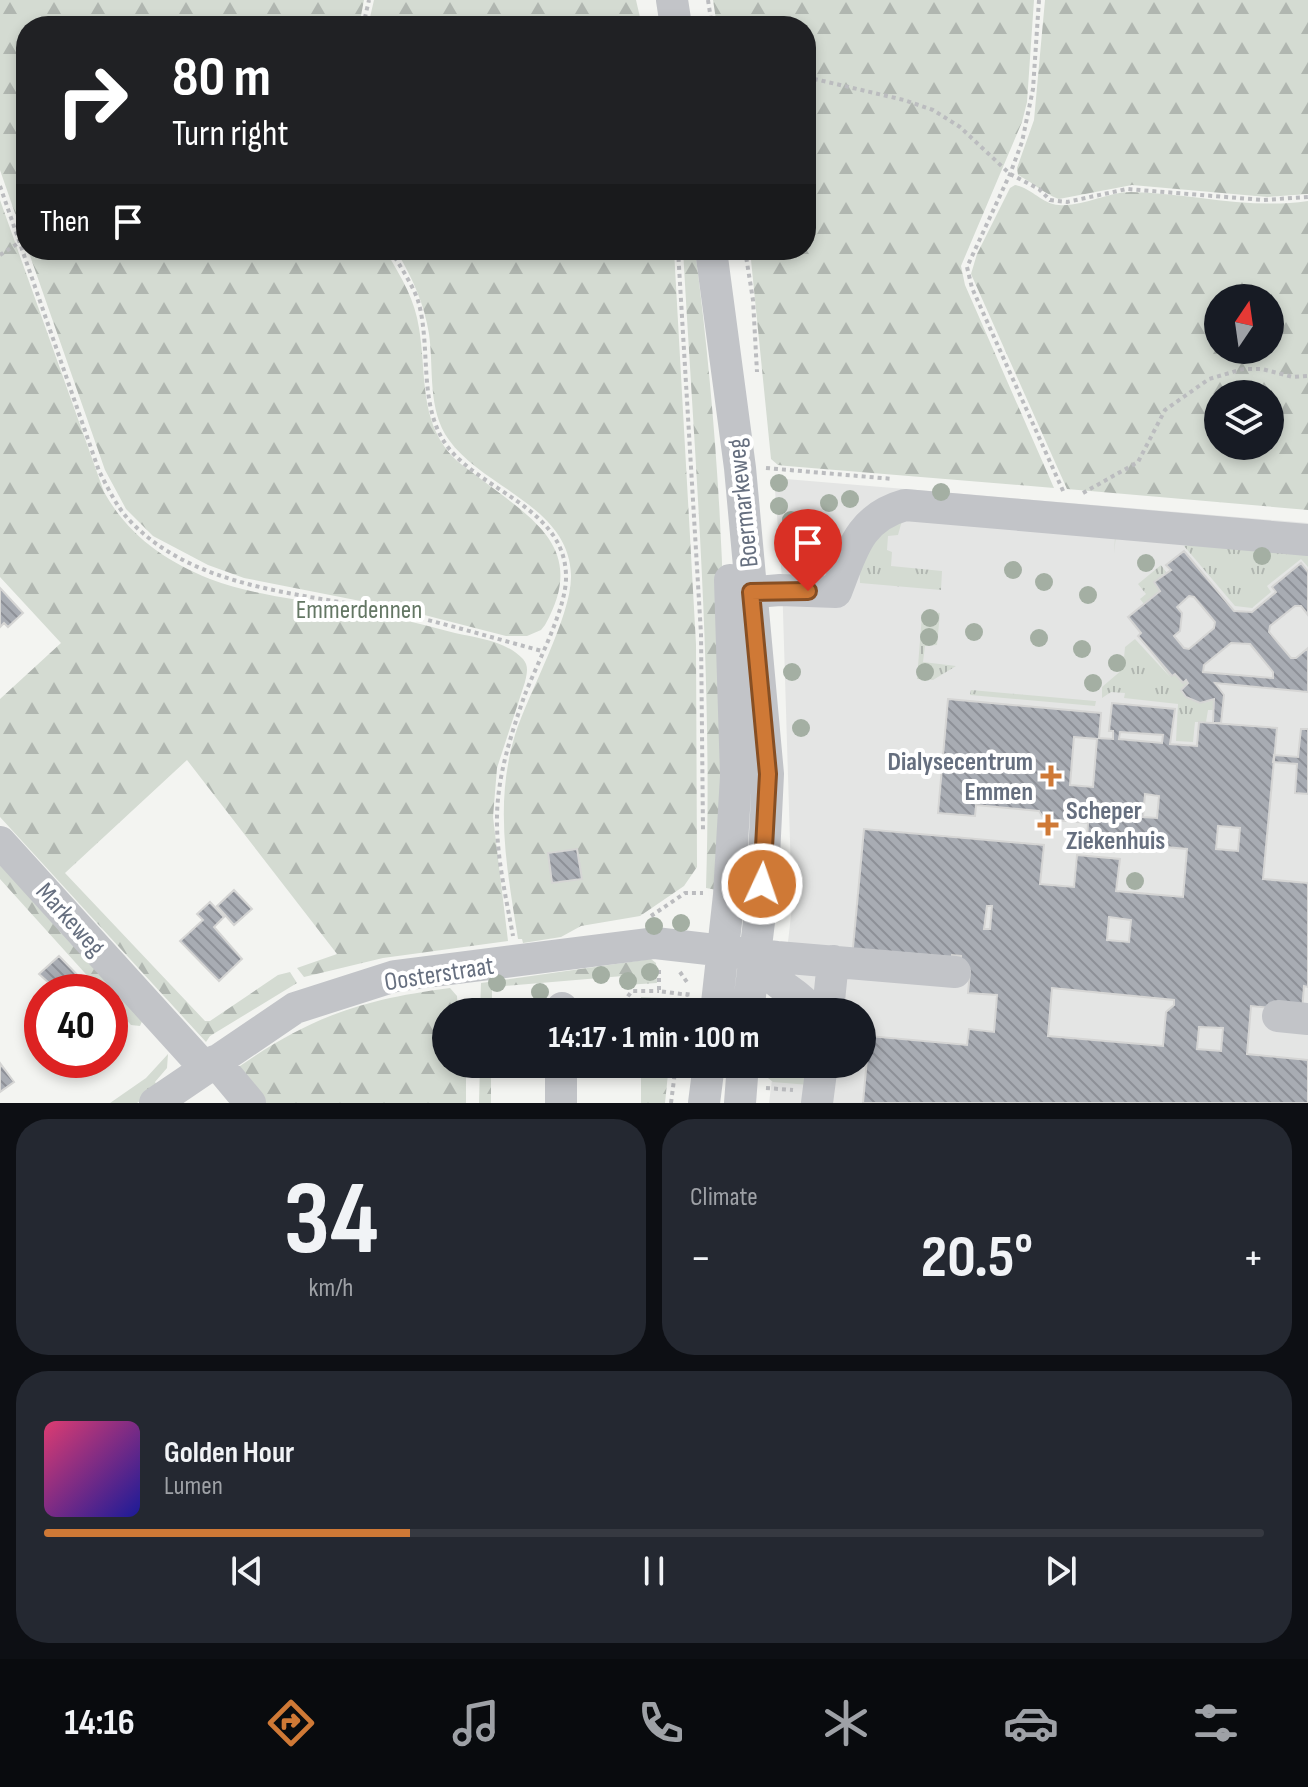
<!DOCTYPE html>
<html lang="en">
<head>
<meta charset="utf-8">
<style>
	:root { --surface:#171b24; --page:#242831; --text:#f1f3f6; --muted:#9ea1a6; --line:#363941; --accent:#cf7936 }
	body { margin:0; font-family:"Sofia Sans Condensed",sans-serif; background:var(--page); color:var(--text); height:100vh; display:flex; flex-direction:column; font-size:30px; white-space:nowrap }
	* { box-sizing:border-box; margin:0 }
	p { font-size:26px; color:var(--muted) }
	.icon { flex:none; width:44px; height:44px; fill:none; stroke:currentColor; stroke-width:2; stroke-linecap:round; stroke-linejoin:round }
	.map { position:relative; height:1103px; overflow:hidden }
	.drawer { display:flex; flex-direction:column; gap:16px; padding:16px; background:#0d0f14; flex:1 }
	.drawer>* { flex:none }
	.banner { position:absolute; left:16px; top:16px; width:800px; height:244px; border-radius:32px; box-shadow:0 4px 12px #0003; background:#202124; color:#fff; overflow:hidden }
	.needle { width:52px; rotate:13deg }
	.buttons { position:absolute; left:1204px; top:284px; display:grid; gap:16px }
	.buttons a { display:grid; place-items:center; width:80px; height:80px; border-radius:50%; background:var(--surface); box-shadow:0 4px 12px #0003; font-size:40px }
	.speed { position:absolute; left:24px; top:974px; display:flex; gap:16px; font-size:40px; font-weight:700; text-align:center }
	.speed>* { display:grid; place-content:center; width:104px; height:104px; border-radius:50%; background:var(--surface); box-shadow:0 4px 12px #0003; line-height:1 }
	.speed .limit { border:12px solid #d22; background:#fff; color:#111 }
	.pin { position:absolute; display:grid; place-items:center; width:68px; height:68px; color:#fff; margin:-82px -34px; border-radius:50% 50% 50% 0; rotate:-45deg; box-shadow:0 0 8px #0007 }
	.pin .icon { rotate:45deg }
	.me { position:absolute; width:88px; margin:-44px; rotate:3deg; stroke-linejoin:round; filter:drop-shadow(0 0 6px #0008) }
	.turn { display:flex; align-items:center; gap:28px; height:168px; padding:0 24px; font-size:36px }
	.turn .icon { width:104px; height:104px; stroke-width:2.5 }
	.turn b { display:block; font-size:56px; line-height:68px }
	.then { display:flex; align-items:center; height:76px; padding:0 24px; background:#0003; gap:16px; font-size:30px }
	.big { font-size:60px; font-weight:700; line-height:1.1 }
	.drawer .tile { flex:1; display:flex; flex-direction:column; justify-content:center; gap:12px; min-width:0; padding:0 28px; border-radius:32px; background:var(--page) }
	.drawer .dial { align-items:center; gap:0 }
	.dial b { font-size:104px; line-height:1 }
	.song { display:flex; align-items:center; gap:24px }
	.cover { width:96px; height:96px; border-radius:12px; background:linear-gradient(135deg,hsl(340 70% 55%),hsl(240 70% 35%)) }
	.played { height:8px; border-radius:4px; background:linear-gradient(90deg,var(--accent) 30%,var(--line) 30%) }
	.keys { display:flex; justify-content:space-around; direction:ltr }
	.heat { display:flex; justify-content:space-between; align-items:center; font-size:44px; direction:ltr }
	.drawer .tiles { flex:1; display:grid; gap:16px; grid-template-columns:1fr 1fr }
	.tile:last-child { grid-column:span 2 }
	.trip { position:absolute; left:432px; top:998px; width:444px; height:80px; border-radius:40px; background:var(--surface); box-shadow:0 4px 12px #0003; font-weight:700; line-height:80px; text-align:center }
	.menu { display:flex; height:128px; justify-content:space-around; align-items:center; background:#090b0e; color:var(--muted) }
	.menu .icon { width:56px; height:56px }
	.menu .current { color:var(--accent) }
	.menu b { font-size:36px; color:var(--text) }
	.map>svg:first-child { display:block }
	.built { fill:#e4e5e4 }
	.grass { fill:url(#grass-tufts) }
	.forest { fill:url(#forest-firs); fill-rule:evenodd }
	.building { fill:url(#building-back-hatch); stroke:#d5d5d4; stroke-width:2; fill-rule:evenodd }
	.lines { fill:none; stroke-linecap:round; stroke-linejoin:round }
	.path { stroke:#bbbcbf; stroke-width:4; stroke-dasharray:4 4; stroke-linecap:butt }
	.minor { stroke:#c2c4c8; stroke-width:32 }
	.tree { fill:#a4afa3 }
	.route-casing { stroke:#874f23; stroke-width:20 }
	.route { stroke:#cf7936; stroke-width:14 }
	.poi-dot { fill:#cf7936; stroke:#fff; stroke-width:3 }
	.labels { text-anchor:middle; stroke-width:8; stroke-linejoin:round; paint-order:stroke }
	.street-label { font-size:26px; fill:#666f7f; stroke:#fff }
	.park-label { font-size:26px; fill:#647764; stroke:#fff }
	.poi-label { font-size:26px; font-weight:bold; fill:#666f7f; stroke:#fff; text-anchor:end }
</style>
</head>
<body>
<div class="map">
<svg width="1308" height="1103" viewBox="0 0 1308 1103">
	<defs>
		<pattern id="grass-tufts" width="24" height="20" patternUnits="userSpaceOnUse" patternTransform="scale(2)"><rect width="24" height="20" fill="#d4dbd2"/><path d="M3 7l-1-3M5 7V3M7 7l1-3M15 17l-1-3M17 17v-4M19 17l1-3" fill="none" stroke="#b0b6b0"/></pattern>
		<pattern id="forest-firs" width="22" height="20" patternUnits="userSpaceOnUse" patternTransform="scale(2)"><rect width="22" height="20" fill="#d4dbd2"/><path d="M5 1l3.5 6h-7zM16 11l3.5 6h-7z" fill="#b0b6b0"/></pattern>
		<pattern id="building-back-hatch" width="6" height="6" patternUnits="userSpaceOnUse" patternTransform="scale(2)"><rect width="6" height="6" fill="#a8acb3"/><path d="M-1 5l2 2M0 0l6 6M5-1l2 2" fill="none" stroke="#8d9097"/></pattern>
	</defs>
	<rect width="100%" height="100%" fill="#f3f4f1"/>
	<!-- built -->
	<path class="built" d="M774 478 1308 523V1103H769L774 1064H862V1012H780L792 907 782 579Z"/>
	<!-- grass -->
	<path class="grass" d="M906 512 1144 534 1143 537 1116 535 1114 554 1115 537 1112 535 903 517 898 535 888 536 887 550 892 552 891 566 942 571 941 590 860 583C858 548 871 523 906 512Z
		M1194 537 1308 547V567L1301 559 1267 586 1271 592 1252 608 1235 606 1184 546Z
		M1161 565 1166 572 1154 582 1160 591 1144 604 1140 599 1146 594 1138 584Z
		M925 611 940 613 937 645 925 646 923 662 956 666 933 680 917 679 922 615Z
		M1138 636 1171 676 1175 674 1183 683 1186 680 1188 683 1181 690C1190 701 1201 707 1214 699V710H1208L1206 722H1195L1193 742 1176 741 1178 704 1124 698 1125 693 1111 692 1102 698V687L1123 669 1125 647 1135 639 1170 677Z
		M971 690 1095 701H1096L1095 706 970 695Z
		M168 1054 167 1068 155 1082 159 1088 137 1103H110L146 1078Z
		M769 1064H811L809 1085 773 1082 768 1078Z"/>
	<!-- forest -->
	<path class="forest" d="M0 0H364L359 26H26V245L0 170Z
		M374 0H636L642 26H368Z
		M713 0H1034L1027 102 1022 122 961 266 965 285 1054 488 787 466 778 465 771 459 750 250H806V26H717Z
		M1045 0H1308V194L1267 197 1132 185 1059 199C1048 196 1030 181 1018 175L1017 168 1034 120Z
		M1015 185C1032 188 1042 204 1059 205 1083 207 1107 192 1131 192 1190 193 1249 210 1308 201V510L1067 489 971 274 977 254 1010 188ZM1218 298H1270V350H1218ZM1218 394H1270V446H1218Z
		M0 200 104 492C128 535 165 561 210 579 250 594 294 599 336 606 376 613 415 622 455 633 478 638 506 641 523 659 529 666 527 673 525 682L497 768 493 817 508 941 383 958 304 977 297 968 337 954 187 760 65 873 205 1021H210L278 975 290 972 297 983 210 1036 206 1042 0 817V699L61 643 0 577Z
		M28 250H385C400 275 415 299 419 328 426 369 420 411 444 446 454 461 467 468 481 479 536 521 587 550 545 625L541 630 527 636H506L401 609 244 578 208 565 153 536 126 509 105 470Z
		M396 250H674L696 644 697 867 684 886 640 916 581 926 561 937 523 943 522 939H518C507 869 494 804 515 735 529 691 572 616 571 575 569 506 483 488 449 440 427 410 434 368 429 334 424 302 412 278 396 250Z
		M683 250H695C715 402 725 554 725 707 726 768 720 829 717 890L706 888C713 675 695 463 683 250Z
		M0 856 143 1019 140 1026 131 1025 110 1001V992H102L0 879Z
		M651 959 656 963 657 983 625 985 623 976 492 987V1012H480L481 983Z
		M450 988 457 996 458 1012H446V1064H466V1103H260L234 1070C310 1017 359 1000 450 988Z
		M641 997 682 999 679 1012H641Z
		M480 1064H491V1103H479Z
		M641 1064H669L665 1103H641Z"/>
	<!-- building -->
	<path class="building" d="M1184 551 1234 611 1252 612 1276 592 1272 587 1301 563 1308 572V615L1301 606H1295L1270 626 1269 632 1291 658H1296L1308 648V692L1215 683 1224 695 1221 723H1213L1214 699 1200 703 1186 697 1181 690 1188 683 1186 680 1183 683 1175 674 1172 676 1138 636 1141 633 1128 617 1160 591 1154 582 1171 570 1166 565ZM1189 596 1194 597 1215 622 1214 628 1189 649 1184 648 1174 636 1180 631 1182 613 1177 607ZM1231 643 1250 644 1273 672V678L1203 672 1204 665Z
		M0 588 23 613 8 627 4 623 0 627Z
		M948 699 1101 713 1099 738 1113 739V731H1109L1112 703 1175 709 1170 744 1197 746 1199 722 1277 728 1263 879 1308 883V987L1304 986 1302 1011 1251 1006 1247 1054 1308 1060V1103H863L869 1036 967 1045 969 1029 994 1032 997 995 968 993 970 971 960 970 961 956 952 955 951 974 852 958 864 829 1044 845 1040 884 1074 887 1077 855 1120 859 1116 891 1183 897 1187 849 1087 840 1088 823 1044 819 1039 811 976 805 975 816 938 813ZM1120 732 1163 735 1162 743 1119 739ZM1074 737 1097 739 1093 787 1070 785ZM1145 794 1159 796 1157 818 1143 817ZM1218 826 1240 828 1238 851 1216 849ZM987 906H992L990 929H984ZM1109 917 1131 920 1129 942 1107 940ZM1052 988 1174 1000V1005L1166 1012 1163 1046 1048 1036ZM1199 1027 1223 1028 1221 1051 1197 1049Z
		M1301 729H1308V794L1295 793 1297 764 1273 762 1274 755 1298 757Z
		M577 849 582 879 552 883 548 853Z
		M234 890 252 909 234 925 217 906Z
		M210 902 224 917 214 927 242 959 219 981 180 941 203 920 197 914Z
		M59 956 86 984 78 992H59L39 974Z
		M0 1063 14 1082 0 1092Z"/>
	<g class="lines">
		<!-- path -->
		<path class="path" d="M708 0 712 26
			M1039 0 1033 89 1022 142 1010 174 967 267 972 288 1064 493
			M363 26 369 0
			M806 77 904 100 933 110 960 127 1010 174 1039 189 1050 200 1067 202 1127 189 1263 200 1308 197
			M0 186 99 471C108 488 117 508 131 522 198 591 306 593 394 612 444 623 493 638 542 651
			M391 250C400 267 414 286 419 304 431 350 418 406 447 446 482 492 565 508 566 576 567 608 536 665 524 697 511 735 498 774 497 815 496 855 506 897 513 936
			M678 250 701 634 703 831
			M745 250 753 300 757 372
			M0 255 20 242
			M766 468 893 479
			M1083 493 1138 462 1165 410 1209 379 1243 369H1262L1293 377 1308 376
			M651 916 685 893H703
			M659 970V991L688 995
			M680 972 689 985
			M618 1009 632 991H659
			M685 1012 688 991
			M766 1088 793 1090
			M671 1103 676 1064"/>
		<!-- minor -->
		<path class="minor" d="M672 0 676 26
			M711 250 740 468 768 774 762 897 748 1012
			M731 594 780 590 836 592C852 552 858 518 905 505L1308 540
			M0 842 205 1068
			M755 953C772 988 791 985 813 1012
			M562 1012V1008
			M716 1012 729 895 736 776 730 580
			M825 1012 829 1001 833 961
			M1278 1016 1308 1019
			M215 1061 250 1103
			M155 1103 295 1008 395 976 655 943 777 957 955 972
			M561 1103V1064
			M704 1103 709 1064
			M740 1103 743 1064
			M817 1103 822 1064"/>
	</g>
	<!-- trees -->
	<g class="tree">
		<circle cx="779" cy="483" r="9"/>
		<circle cx="941" cy="492" r="9"/>
		<circle cx="850" cy="499" r="9"/>
		<circle cx="829" cy="503" r="9"/>
		<circle cx="779" cy="506" r="9"/>
		<circle cx="791" cy="520" r="9"/>
		<circle cx="816" cy="549" r="9"/>
		<circle cx="1262" cy="556" r="9"/>
		<circle cx="797" cy="558" r="9"/>
		<circle cx="1146" cy="563" r="9"/>
		<circle cx="1013" cy="570" r="9"/>
		<circle cx="1044" cy="582" r="9"/>
		<circle cx="1088" cy="595" r="9"/>
		<circle cx="930" cy="618" r="9"/>
		<circle cx="974" cy="632" r="9"/>
		<circle cx="929" cy="637" r="9"/>
		<circle cx="1039" cy="638" r="9"/>
		<circle cx="1082" cy="649" r="9"/>
		<circle cx="1117" cy="663" r="9"/>
		<circle cx="792" cy="672" r="9"/>
		<circle cx="925" cy="672" r="9"/>
		<circle cx="1093" cy="683" r="9"/>
		<circle cx="801" cy="728" r="9"/>
		<circle cx="1135" cy="881" r="9"/>
		<circle cx="681" cy="923" r="9"/>
		<circle cx="654" cy="926" r="9"/>
		<circle cx="650" cy="972" r="9"/>
		<circle cx="601" cy="975" r="9"/>
		<circle cx="628" cy="981" r="9"/>
		<circle cx="497" cy="983" r="9"/>
		<circle cx="540" cy="992" r="9"/>
	</g>
	<g class="lines">
		<defs>
			<path id="route" d="M762 884 768 774 751 592 808 591"/>
		</defs>
		<!-- route casing -->
		<use href="#route" class="route-casing"/>
		<!-- route -->
		<use href="#route" class="route"/>
	</g>
	<!-- markers -->
	<g class="poi-dot">
		<path d="M1047 764h8v8h8v8h-8v8h-8v-8h-8v-8h8z"/>
		<path d="M1044 813h8v8h8v8h-8v8h-8v-8h-8v-8h8z"/>
	</g>
	<g class="labels">
		<!-- street labels -->
		<g class="street-label">
			<text transform="translate(742 503) rotate(-96)" y="9">Boermarkeweg</text>
			<text transform="translate(71 919) rotate(48)" y="9">Markeweg</text>
			<text transform="translate(439 973) rotate(-9)" y="9">Oosterstraat</text>
		</g>
		<!-- park labels -->
		<g class="park-label">
			<text x="359" y="618">Emmerdennen</text>
		</g>
		<!-- poi labels -->
		<g class="poi-label">
			<text x="1033" y="770">Dialysecentrum<tspan x="1033" dy="30">Emmen</tspan></text>
			<text x="1066" y="819" text-anchor="start">Scheper<tspan x="1066" dy="30">Ziekenhuis</tspan></text>
		</g>
	</g>
</svg>
<div class="buttons">
<a><svg class="needle" viewBox="-14 -14 28 28"><path d="M0-13l5 13h-10z" fill="#e53935"/><path d="M0 13l5-13h-10z" fill="#9ea1a6"/></svg></a>
<a><svg class="icon" aria-label="layers" viewBox="0 0 24 24"><path d="M12 4l9 5-9 5-9-5zM3 14l9 5 9-5"/></svg></a>
</div>
<div class="speed"><div class="limit">40</div></div>
<div class="pin" style="left:808px;top:591px;background:#d93025"><svg class="icon" aria-label="arrive" viewBox="0 0 24 24"><path d="M6 21V4h12l-3 4 3 4H6"/></svg></div>
<svg class="me" style="left:762px;top:884px" viewBox="-20 -20 40 40"><circle r="17" fill="#cf7936" stroke="#fff" stroke-width="3"/><path d="M0-11L8 9 0 5-8 9z" fill="#fff"/></svg>
<div class="trip">14:17 · 1 min · 100 m</div>
<div class="banner">
<div class="turn"><svg class="icon" aria-label="right" viewBox="0 0 24 24"><path d="M7 20v-9h11M14 6l5 5-5 5"/></svg><div><b>80 m</b>Turn right</div></div>
<div class="then">Then<svg class="icon" aria-label="arrive" viewBox="0 0 24 24"><path d="M6 21V4h12l-3 4 3 4H6"/></svg></div>
</div>
</div>
<section class="drawer">
<div class="tiles">
<div class="tile dial"><b>34</b><p>km/h</p></div>
<div class="tile"><p>Climate</p>
<div class="heat"><a>−</a><b class="big">20.5°</b><a>+</a></div>
</div>
<div class="tile">
<div class="song"><i class="cover"></i><div><b>Golden Hour</b><p>Lumen</p></div></div>
<div class="played"></div>
<div class="keys"><svg class="icon" aria-label="previous" viewBox="0 0 24 24"><path d="M18 5L8 12l10 7zM5 5v14"/></svg><svg class="icon" aria-label="pause" viewBox="0 0 24 24"><path d="M8 5v14M16 5v14"/></svg><svg class="icon" aria-label="next" viewBox="0 0 24 24"><path d="M6 5l10 7-10 7zM19 5v14"/></svg></div>
</div>
</div>
</section>
<nav class="menu">
<b>14:16</b>
<svg class="icon current" aria-label="directions" viewBox="0 0 24 24"><path d="M12 3l9 9-9 9-9-9zM9 14v-3h6M13 9l2 2-2 2"/></svg>
<svg class="icon" aria-label="music" viewBox="0 0 24 24"><path d="M9 18V5l10-2v13"/><circle cx="6" cy="18" r="3"/><circle cx="16" cy="16" r="3"/></svg>
<svg class="icon" aria-label="phone" viewBox="0 0 24 24"><path d="M5 4h4l2 5-3 2q2 4 5 5l2-3 5 2v4C11 20 4 13 5 4z"/></svg>
<svg class="icon" aria-label="climate" viewBox="0 0 24 24"><path d="M12 3v18M4 7l16 10M4 17L20 7"/></svg>
<svg class="icon" aria-label="car" viewBox="0 0 24 24"><path d="M5 17H2v-5l4-1 3-4h7l3 4 3 1v5h-3M9 17h6M6 11h13"/><circle cx="7" cy="17" r="2"/><circle cx="17" cy="17" r="2"/></svg>
<svg class="icon" aria-label="filters" viewBox="0 0 24 24"><path d="M4 7h16M4 17h16"/><circle cx="9" cy="7" r="2"/><circle cx="15" cy="17" r="2"/></svg>
</nav>
</body>
</html>
